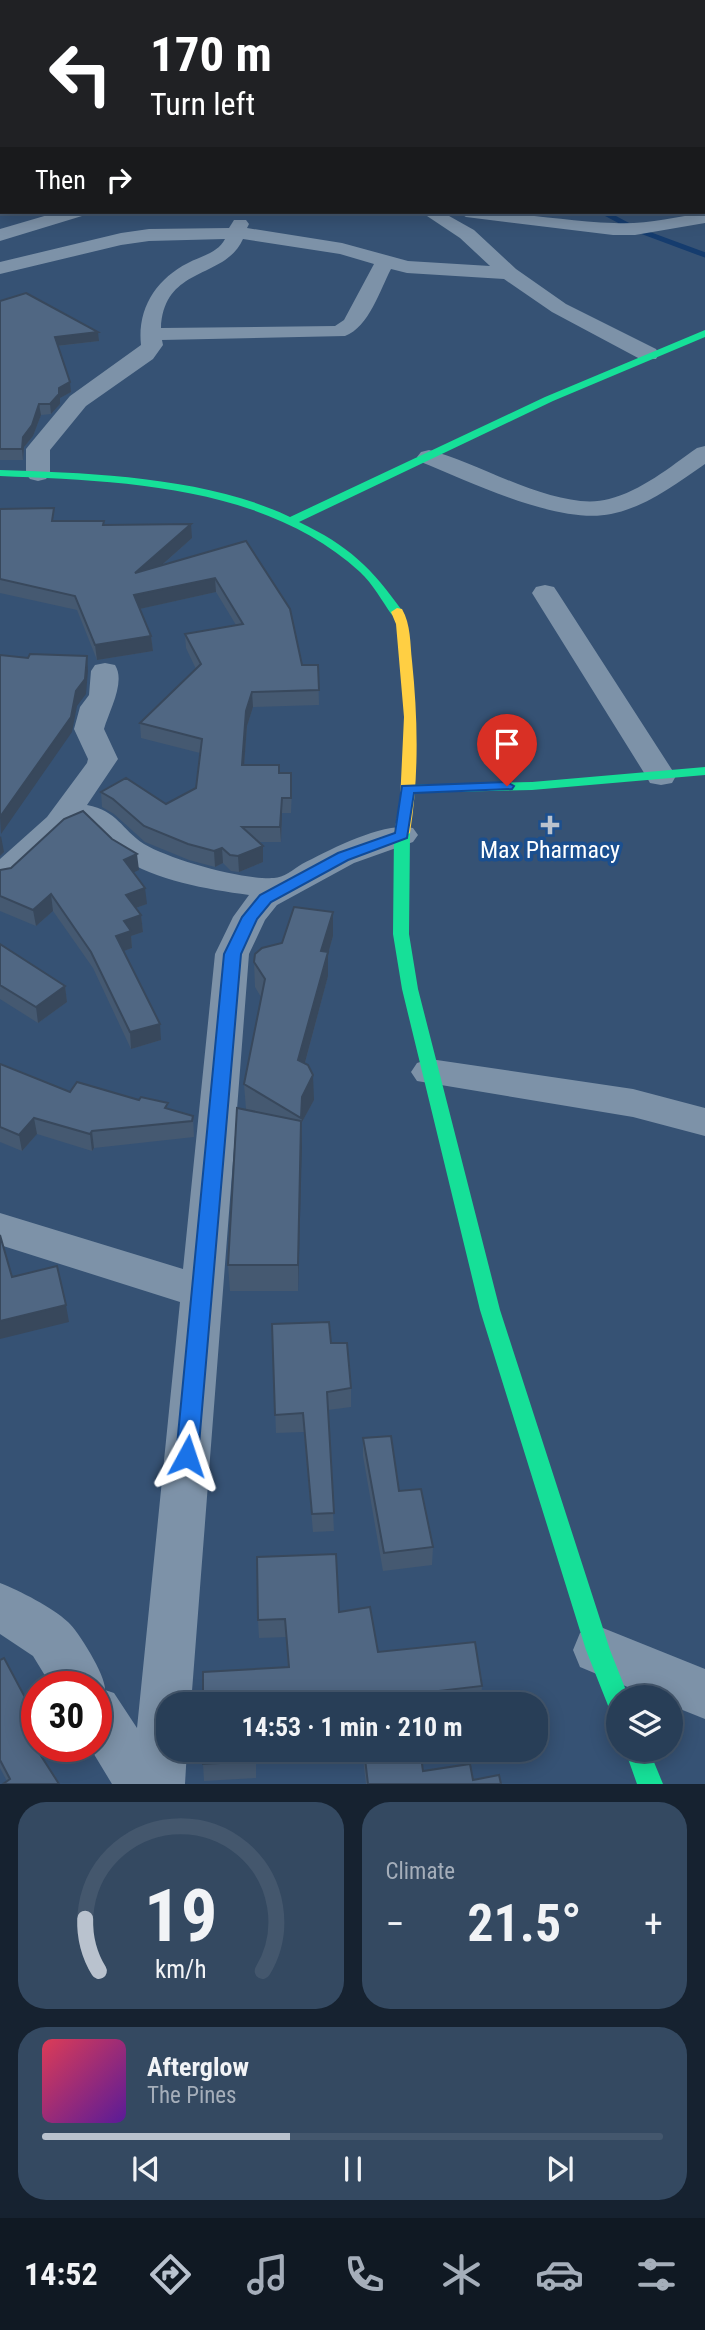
<!DOCTYPE html>
<html lang="en">
<head>
<meta charset="utf-8">
<style>
	:root { --surface:#283e57; --page:#344961; --text:#f1f3f6; --muted:#a5aeba; --line:#44576d; --accent:#b9c2ce }
	body { margin:0; font-family:"Roboto Condensed",sans-serif; background:var(--page); color:var(--text); height:100vh; display:flex; flex-direction:column; font-size:26px; white-space:nowrap }
	* { box-sizing:border-box; margin:0 }
	p { font-size:23px; color:var(--muted) }
	.icon { flex:none; width:38px; height:38px; fill:none; stroke:currentColor; stroke-width:2; stroke-linecap:round; stroke-linejoin:round }
	.map { position:relative; height:1784px; overflow:hidden }
	.sheet { display:flex; flex-direction:column; gap:18px; padding:18px; background:#162230; flex:1 }
	.sheet>* { flex:none }
	.banner { position:absolute; left:0px; top:0px; width:705px; height:214px; box-shadow:0 4px 18px #0003,0 0 0 2px var(--line); background:#202124; color:#fff; overflow:hidden }
	.tools { position:absolute; left:606px; top:1685px; display:grid; gap:14px }
	.tools a { display:grid; place-items:center; width:77px; height:77px; border-radius:50%; background:var(--surface); box-shadow:0 4px 18px #0003,0 0 0 2px var(--line); font-size:35px }
	.speed { position:absolute; left:21px; top:1671px; display:flex; gap:14px; font-size:35px; font-weight:700; text-align:center }
	.speed>* { display:grid; place-content:center; width:91px; height:91px; border-radius:50%; background:var(--surface); box-shadow:0 4px 18px #0003,0 0 0 2px var(--line); line-height:1 }
	.speed .limit { border:10px solid #d22; background:#fff; color:#111 }
	.pin { position:absolute; display:grid; place-items:center; width:60px; height:60px; color:#fff; margin:-72px -30px; border-radius:50% 50% 50% 0; rotate:-45deg; box-shadow:0 0 7px #0007 }
	.pin .icon { rotate:45deg }
	.me { position:absolute; width:77px; margin:-38px; rotate:5deg; stroke-linejoin:round; filter:drop-shadow(0 0 5px #0008) }
	.turn { display:flex; align-items:center; gap:24px; height:147px; padding:0 35px; font-size:32px }
	.turn .icon { width:91px; height:91px; stroke-width:2.5 }
	.turn b { display:block; font-size:49px; line-height:60px }
	.then { display:flex; align-items:center; height:66px; padding:0 35px; background:#0003; gap:14px; font-size:26px }
	.big { font-size:52px; font-weight:700; line-height:1.1 }
	.sheet .tile { flex:1; display:flex; flex-direction:column; justify-content:center; gap:10px; min-width:0; padding:0 24px; border-radius:28px; background:var(--page) }
	.sheet .dial { align-items:center; gap:0 }
	.dial svg { height:182px; overflow:visible; fill:none; stroke:var(--line); stroke-width:7; stroke-linecap:round; text-anchor:middle }
	.dial text { fill:var(--text); stroke:none }
	.song { display:flex; align-items:center; gap:21px }
	.cover { width:84px; height:84px; border-radius:10px; background:linear-gradient(135deg,hsl(350 70% 55%),hsl(270 70% 35%)) }
	.played { height:7px; border-radius:4px; background:linear-gradient(90deg,var(--accent) 40%,var(--line) 40%) }
	.keys { display:flex; justify-content:space-around; direction:ltr }
	.heat { display:flex; justify-content:space-between; align-items:center; font-size:38px; direction:ltr }
	.sheet .tiles { flex:1; display:grid; gap:18px; grid-template-columns:1fr 1fr }
	.tile:last-child { grid-column:span 2 }
	.trip { position:absolute; left:156px; top:1692px; width:392px; height:70px; border-radius:28px; background:var(--surface); box-shadow:0 4px 18px #0003,0 0 0 2px var(--line); font-weight:700; line-height:70px; text-align:center }
	.menu { display:flex; height:112px; justify-content:space-around; align-items:center; background:#101923; color:var(--muted) }
	.menu .icon { width:49px; height:49px }
	.menu .selected { color:var(--accent) }
	.menu b { font-size:32px; color:var(--text) }
	.map>svg:first-child { display:block }
	.lines { fill:none; stroke-linecap:round; stroke-linejoin:round }
	.stream-far1 { stroke:#153c6e; stroke-width:4.5 }
	.stream { stroke:#153c6e; stroke-width:5 }
	.street { fill:#7d92a8; fill-rule:evenodd }
	.fast { fill:#16e098; fill-rule:evenodd }
	.slow { fill:#ffcf43; fill-rule:evenodd }
	.wall { fill:#455971 }
	.shaded-wall { fill:#38485c }
	.building { fill:#506783; stroke:#38485c; stroke-width:2 }
	.route { fill:#1a73e8; stroke:#114b97; stroke-width:2 }
	.poi-dot { fill:#b9c2ce; stroke:#1b4f8f; stroke-width:2.5 }
	.labels { text-anchor:middle; stroke-width:7; stroke-linejoin:round; paint-order:stroke }
	.poi-label { font-size:24px; fill:#fff; stroke:#1b4f8f }
</style>
</head>
<body>
<div class="map">
<svg width="705" height="1784" viewBox="0 0 705 1784">
	<rect width="100%" height="100%" fill="#365274"/>
	<g class="lines">
		<!-- stream-far1 -->
		<path class="stream-far1" d="M425 0 429 2
			M296 2 302 0"/>
		<!-- stream -->
		<path class="stream" d="M603 212 635 229 705 255"/>
		<!-- street -->
		<path class="street" d="M230 0H249L228 2Z
			M0 12H2L0 21Z
			M0 56H2V64H0Z
			M58 212H85L82 216 0 241V229Z
			M421 212H442L474 230 516 269 566 304 656 349 659 354 656 359H640L552 312 504 279 407 273 391 269C380 290 369 327 345 336L162 340 163 345 153 359 86 406 50 450V474L46 479 38 481 30 479 26 474V449L30 444 70 396 141 345C137 309 156 279 188 263 201 256 218 253 225 239L149 241 121 245 0 274V262L121 233 149 229 229 228 234 220H246L249 224 247 228 342 243 408 261 490 266 460 238ZM243 239 340 254 374 264 344 320 335 326 161 328C164 265 225 280 243 239Z
			M457 212C510 210 561 221 614 223 644 225 675 217 705 213V223L635 235H613L466 217Z
			M705 446V464C676 484 646 507 611 514 558 525 471 482 421 462L417 457 421 452 429 450C478 462 559 513 609 499 641 491 670 467 697 448Z
			M545 585 554 587 558 593 676 776 672 783 661 785 650 783 646 776 532 593 536 587Z
			M105 663 115 665C126 682 109 711 104 729L118 759 87 805C118 811 121 829 144 844 171 860 242 880 274 878 283 878 294 869 302 864 329 850 384 821 413 828L418 835 413 842 354 863 277 905 265 920 249 954 191 1704H168V1750H187L185 1784H112L89 1746H96V1687H52L33 1656 0 1634V1583C20 1591 52 1607 68 1622 79 1632 106 1676 105 1690L114 1693 137 1728 180 1302 0 1245V1213L183 1269 215 954 233 917 249 895C206 889 157 881 120 857 106 848 99 832 85 824L65 833 12 882 0 885V859L47 817 87 763 88 759 74 729 80 707 89 695 91 671 95 665Z
			M430 1059 633 1089 705 1108V1136L633 1117 417 1081 411 1072 417 1063Z
			M598 1626 705 1669V1719L670 1705V1698H654L580 1667 573 1650 580 1633Z"/>
		<!-- fast -->
		<path class="fast" d="M370 0H376V2H370Z
			M705 330V337L553 401 299 522C349 546 371 567 403 612L397 616 392 615C382 601 373 584 360 572 266 485 120 481 0 476V470C91 473 207 477 290 517L545 397Z
			M705 767V775L532 790 408 793 401 789 408 785 532 782Z
			M402 828 410 833 409 934 418 989 500 1310 610 1650 629 1698H618V1712L609 1708 586 1650 480 1310 402 989 393 934 394 833Z
			M625 1750H649L663 1784H637Z"/>
		<!-- slow -->
		<path class="slow" d="M0 162H2V166H0Z
			M397 608 402 609C411 625 410 643 412 661 418 719 419 776 410 833L402 838 394 833 400 802 404 717 396 624 391 612Z"/>
	</g>
	<!-- wall -->
	<path class="wall" d="M0 301 99 341 58 346 71 392 60 398V404L51 414 41 415 33 436 24 447 23 460H0Z
		M0 509 55 521H104V525L192 538 161 566 246 541 302 665H318L319 705 253 707 247 726 244 765 280 773 292 788 291 813H282L281 842H259L263 862 239 872 231 871 223 863 215 867 189 860 145 842 114 814 102 807 101 792 166 804 196 788 200 753 141 738 140 723 196 669 186 648 185 634 236 625 216 592 139 609 151 636 153 651 97 660 77 610 0 593Z
		M0 870H139L134 872 147 904 136 908 141 915 143 932 131 936 132 948 123 951 161 1040 131 1049 93 968 53 911 36 926 0 911Z
		M333 936 328 954V976L305 1063 314 1100 302 1122 298 1291H230L228 1265 247 1110 246 1109 244 1084 261 997 255 987 254 962Z
		M0 944 65 986 67 1002 38 1023 0 999Z
		M0 1064 70 1092 169 1109 193 1116 194 1137 94 1148 92 1151 37 1134 22 1151 0 1142Z
		M272 1324 331 1343 351 1388V1407L328 1410 334 1531 313 1532 304 1432 276 1433Z
		M363 1438 399 1491 433 1547 432 1565 383 1571 363 1456Z
		M339 1612 378 1652 482 1686 481 1704H203L288 1667 286 1637 259 1638 258 1620Z
		M0 1660 36 1718 37 1734 30 1738 59 1784 7 1781 0 1768Z
		M256 1750V1778L204 1781 203 1764Z
		M362 1750H420L423 1771 501 1784H366Z"/>
	<!-- shaded-wall -->
	<path class="shaded-wall" d="M120 0H142L135 2H112Z
		M98 332 99 341 56 346 55 337Z
		M70 382 71 392 60 398V404L51 414 50 404 59 388Z
		M39 404 41 415 33 436 24 447 23 460 22 449 23 437Z
		M191 524 192 538 136 588 135 573Z
		M215 578 216 592 135 610 134 595Z
		M151 636 153 651 97 660 95 645Z
		M87 656 88 671 86 694 77 706 72 732 1 834 0 817 76 691Z
		M252 692 253 707 247 726 243 780 242 765 246 711Z
		M282 798V813L281 842 280 827Z
		M1 836 4 852 0 856V837Z
		M263 846V862L239 872 238 856Z
		M222 848 223 863 215 867 214 851Z
		M137 854 139 870 126 876 124 860Z
		M145 888 147 904 127 911 126 895Z
		M51 894 53 911 36 926 33 910Z
		M333 912V936L328 954V976L299 1085 298 1060 321 951Z
		M141 915 143 932 131 936 132 948 118 953 116 936 124 921Z
		M65 986 67 1002 38 1023 36 1007Z
		M160 1024 161 1040 131 1049 130 1032Z
		M313 1075 314 1100 302 1122V1143V1097Z
		M34 1118 37 1134 22 1151 19 1135Z
		M301 1121 302 1147 298 1291V1265Z
		M92 1131 94 1148 92 1151 90 1134Z
		M66 1305 69 1322 0 1339V1321Z
		M36 1718 37 1734 26 1741 22 1726Z"/>
	<!-- building -->
	<path class="building" d="M0 0H120L112 2H2V5L0 4Z
		M26 293 98 332 55 337 70 382 59 388V394L50 404H39L32 425 23 437 22 449H0V301Z
		M54 508 52 521H104L103 525 191 524 135 573 246 541 290 609 302 665H318L319 690 252 692 246 711 242 765H279V773H291V798H282L280 827H242L263 846 238 856 230 855 222 848 214 851 188 844 144 826 113 799 101 792 126 778 166 804 196 788 202 739 140 723 201 664 185 634 243 624 215 578 134 595 151 636 95 645 75 596 0 579V509Z
		M30 654 87 656 85 679 76 691 71 717 0 817V655L28 658Z
		M83 811 112 839 137 854 124 860 145 888 126 895 141 915 124 921 131 931 116 936 160 1024 130 1032 91 952 51 894 33 910 0 896V870L11 868 64 819Z
		M294 907 333 912 321 951 328 952 298 1060 308 1065 313 1075 302 1097 301 1118 244 1084 265 979 254 962 255 954 262 948 282 943Z
		M0 944 65 986 36 1007 0 985Z
		M0 1064 70 1092 77 1082 139 1100 141 1097 168 1103 165 1108 193 1116 192 1121 92 1131 90 1134 34 1118 19 1135 0 1127Z
		M237 1108 301 1121 298 1265H228Z
		M0 1235 12 1277 57 1266 66 1305 0 1321Z
		M329 1322 331 1343H347L351 1388 327 1392 334 1513 312 1514 303 1413 275 1415 272 1324Z
		M391 1436 399 1491 421 1489 433 1547 384 1553 363 1438Z
		M336 1554 339 1612 370 1607 378 1652 475 1642 482 1686 412 1694 414 1704H203V1672L289 1667 285 1619 258 1620 257 1557Z
		M4 1658 36 1718 22 1726 59 1784H3L10 1779 0 1760V1660Z
		M203 1750H255V1761L203 1764Z
		M364 1750H420L423 1771 470 1764 473 1780 499 1775 501 1784H368Z"/>
	<!-- route -->
	<path class="route" d="M507 782 514 786 512 789 414 793 407 838 348 860 271 902 257 919 241 954 198 1456 195 1463 187 1465 180 1463 176 1456 224 954 242 917 260 895 338 853 395 833 402 786Z"/>
	<!-- markers -->
	<path class="poi-dot" d="M546.5 814.5h7v7h7v7h-7v7h-7v-7h-7v-7h7z"/>
	<g class="labels">
		<!-- poi labels -->
		<g class="poi-label">
			<text x="550" y="858">Max Pharmacy</text>
		</g>
	</g>
</svg>
<div class="tools">
<a><svg class="icon" aria-label="layers" viewBox="0 0 24 24"><path d="M12 4l9 5-9 5-9-5zM3 14l9 5 9-5"/></svg></a>
</div>
<div class="speed"><div class="limit">30</div></div>
<div class="pin" style="left:507px;top:786px;background:#d93025"><svg class="icon" aria-label="arrive" viewBox="0 0 24 24"><path d="M6 21V4h12l-3 4 3 4H6"/></svg></div>
<svg class="me" style="left:187px;top:1456px" viewBox="-20 -20 40 40"><path d="M0-17L14 15 0 8-14 15z" fill="#1a73e8" stroke="#fff" stroke-width="4"/></svg>
<div class="trip">14:53 · 1 min · 210 m</div>
<div class="banner">
<div class="turn"><svg class="icon" aria-label="left" viewBox="0 0 24 24"><path d="M17 20v-9H6M10 6l-5 5 5 5"/></svg><div><b>170 m</b>Turn left</div></div>
<div class="then">Then<svg class="icon" aria-label="right" viewBox="0 0 24 24"><path d="M7 20v-9h11M14 6l5 5-5 5"/></svg></div>
</div>
</div>
<section class="sheet">
<div class="tiles">
<div class="tile dial"><svg viewBox="0 0 100 80">
<path d="M14 69A42 42 0 1 1 86 69"/>
<path d="M14 69A42 42 0 0 1 8 46" stroke="#b9c2ce"/>
<text x="50" y="56" font-size="32" font-weight="700">19</text>
<text x="50" y="72" font-size="11">km/h</text>
</svg></div>
<div class="tile"><p>Climate</p>
<div class="heat"><a>−</a><b class="big">21.5°</b><a>+</a></div>
</div>
<div class="tile">
<div class="song"><i class="cover"></i><div><b>Afterglow</b><p>The Pines</p></div></div>
<div class="played"></div>
<div class="keys"><svg class="icon" aria-label="previous" viewBox="0 0 24 24"><path d="M18 5L8 12l10 7zM5 5v14"/></svg><svg class="icon" aria-label="pause" viewBox="0 0 24 24"><path d="M8 5v14M16 5v14"/></svg><svg class="icon" aria-label="next" viewBox="0 0 24 24"><path d="M6 5l10 7-10 7zM19 5v14"/></svg></div>
</div>
</div>
</section>
<nav class="menu">
<b>14:52</b>
<svg class="icon selected" aria-label="directions" viewBox="0 0 24 24"><path d="M12 3l9 9-9 9-9-9zM9 14v-3h6M13 9l2 2-2 2"/></svg>
<svg class="icon" aria-label="music" viewBox="0 0 24 24"><path d="M9 18V5l10-2v13"/><circle cx="6" cy="18" r="3"/><circle cx="16" cy="16" r="3"/></svg>
<svg class="icon" aria-label="phone" viewBox="0 0 24 24"><path d="M5 4h4l2 5-3 2q2 4 5 5l2-3 5 2v4C11 20 4 13 5 4z"/></svg>
<svg class="icon" aria-label="climate" viewBox="0 0 24 24"><path d="M12 3v18M4 7l16 10M4 17L20 7"/></svg>
<svg class="icon" aria-label="car" viewBox="0 0 24 24"><path d="M5 17H2v-5l4-1 3-4h7l3 4 3 1v5h-3M9 17h6M6 11h13"/><circle cx="7" cy="17" r="2"/><circle cx="17" cy="17" r="2"/></svg>
<svg class="icon" aria-label="filters" viewBox="0 0 24 24"><path d="M4 7h16M4 17h16"/><circle cx="9" cy="7" r="2"/><circle cx="15" cy="17" r="2"/></svg>
</nav>
</body>
</html>
